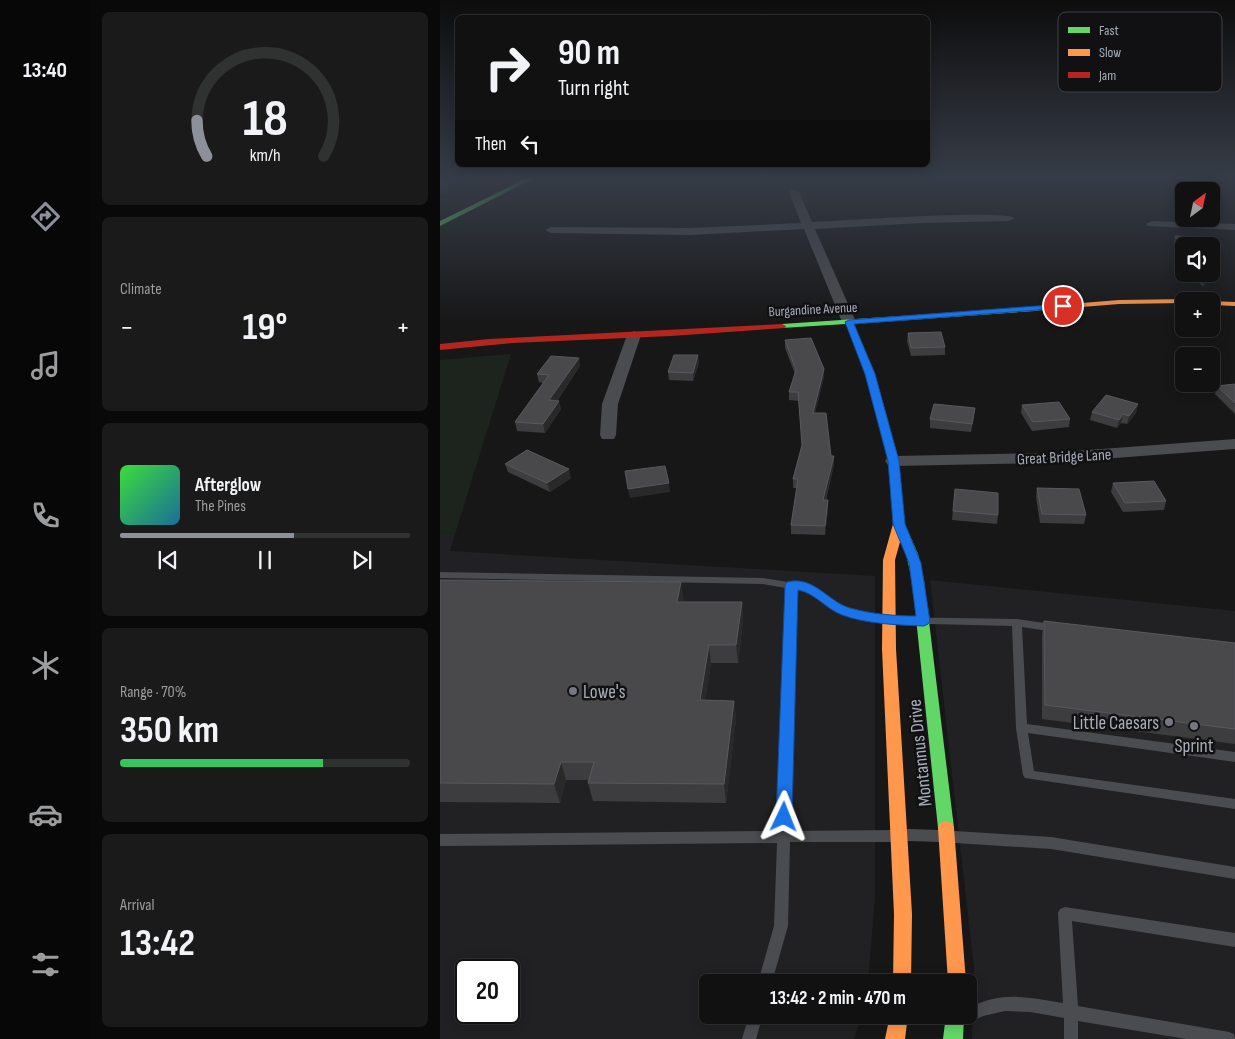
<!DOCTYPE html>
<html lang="en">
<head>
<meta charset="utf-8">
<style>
	:root { --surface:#111; --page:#1a1a1a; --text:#f1f3f6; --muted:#9c9d9f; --line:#303131; --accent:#8c9099 }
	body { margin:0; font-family:"Sofia Sans Condensed",sans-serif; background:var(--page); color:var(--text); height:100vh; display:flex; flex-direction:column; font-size:19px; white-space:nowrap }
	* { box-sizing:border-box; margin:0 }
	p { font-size:16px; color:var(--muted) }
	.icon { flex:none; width:28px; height:28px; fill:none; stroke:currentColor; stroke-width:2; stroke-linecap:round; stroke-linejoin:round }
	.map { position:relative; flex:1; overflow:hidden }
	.sheet { display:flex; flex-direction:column; gap:12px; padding:12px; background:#090909; width:350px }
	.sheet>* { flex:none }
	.hud { position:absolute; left:15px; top:15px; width:475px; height:152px; border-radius:8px; box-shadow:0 2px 12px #0003,0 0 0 1px var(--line); background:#111; color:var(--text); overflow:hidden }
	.needle { width:32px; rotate:33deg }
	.controls { position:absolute; left:735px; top:182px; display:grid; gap:10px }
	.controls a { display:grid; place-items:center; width:45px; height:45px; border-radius:8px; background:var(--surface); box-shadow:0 2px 12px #0003,0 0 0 1px var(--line); font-size:25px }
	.speed { position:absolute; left:15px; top:959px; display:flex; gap:10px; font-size:25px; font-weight:700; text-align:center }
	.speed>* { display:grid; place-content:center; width:65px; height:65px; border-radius:50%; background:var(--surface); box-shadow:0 2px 12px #0003,0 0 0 1px var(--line); line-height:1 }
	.speed .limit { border:2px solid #111; border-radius:8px; background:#fff; color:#111 }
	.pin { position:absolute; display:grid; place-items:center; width:42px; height:42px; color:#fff; margin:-21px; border:2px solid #fff; border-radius:50%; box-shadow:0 1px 5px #0007 }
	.me { position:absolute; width:55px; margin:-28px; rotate:2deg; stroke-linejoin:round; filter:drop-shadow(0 0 4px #0008) }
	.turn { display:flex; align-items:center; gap:18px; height:105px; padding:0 20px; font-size:22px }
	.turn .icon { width:65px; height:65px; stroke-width:2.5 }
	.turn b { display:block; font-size:35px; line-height:42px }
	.then { display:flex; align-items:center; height:48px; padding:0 20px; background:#0003; gap:10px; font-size:19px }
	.big { font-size:38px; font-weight:700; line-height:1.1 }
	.sheet .card { flex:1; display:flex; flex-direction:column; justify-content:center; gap:8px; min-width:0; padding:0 18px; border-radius:8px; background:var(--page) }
	.sheet .dial { align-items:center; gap:0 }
	.dial svg { height:130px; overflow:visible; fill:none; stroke:var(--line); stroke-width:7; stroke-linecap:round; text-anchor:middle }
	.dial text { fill:var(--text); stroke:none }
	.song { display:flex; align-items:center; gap:15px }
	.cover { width:60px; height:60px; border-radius:8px; background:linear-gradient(135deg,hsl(120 70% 55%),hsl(200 70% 35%)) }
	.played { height:5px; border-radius:2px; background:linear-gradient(90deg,var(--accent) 60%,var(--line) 60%) }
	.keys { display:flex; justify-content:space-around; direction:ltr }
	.heat { display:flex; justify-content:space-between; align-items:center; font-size:28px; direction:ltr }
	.charge { height:8px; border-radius:4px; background:linear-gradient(90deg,#34c759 70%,var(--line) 0) }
	.trip { position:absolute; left:259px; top:974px; width:278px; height:50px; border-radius:8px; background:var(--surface); box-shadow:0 2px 12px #0003,0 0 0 1px var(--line); font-weight:700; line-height:50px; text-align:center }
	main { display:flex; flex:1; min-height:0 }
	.dock { display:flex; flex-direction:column; width:90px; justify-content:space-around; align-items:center; background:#070707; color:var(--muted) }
	.dock .icon { width:35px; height:35px }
	.dock .selected { color:var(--accent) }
	.dock b { font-size:22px; color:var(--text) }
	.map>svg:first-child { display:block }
	.built { fill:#212123; fill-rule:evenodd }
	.green { fill:#1d241e }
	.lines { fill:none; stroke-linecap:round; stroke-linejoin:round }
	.lane { fill:#4b4c50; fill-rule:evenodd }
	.street { fill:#4b4c50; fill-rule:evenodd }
	.fast { fill:#63d668; fill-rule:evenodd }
	.slow { fill:#ff974d; fill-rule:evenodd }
	.jam { fill:#b3261e; fill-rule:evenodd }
	.wall { fill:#3d3d3f }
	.shaded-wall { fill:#29292a }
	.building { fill:#49494c; stroke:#58595d }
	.route { fill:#1a73e8; stroke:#114b97 }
	.poi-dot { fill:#757880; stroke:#111113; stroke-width:2 }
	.labels { text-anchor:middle; stroke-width:5; stroke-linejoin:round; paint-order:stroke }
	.far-street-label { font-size:14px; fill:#a8adb8; stroke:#111113 }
	.street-label { font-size:16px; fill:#a8adb8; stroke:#111113 }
	.near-poi-label { font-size:19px; fill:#a8adb8; stroke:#111113; text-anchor:start }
	.near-street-label { font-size:19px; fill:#a8adb8; stroke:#111113 }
	.key { fill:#111113; stroke:#3e4045; stroke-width:1 }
	.key-label { font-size:14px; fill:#a8adb8 }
</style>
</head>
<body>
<main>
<nav class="dock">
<b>13:40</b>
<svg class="icon selected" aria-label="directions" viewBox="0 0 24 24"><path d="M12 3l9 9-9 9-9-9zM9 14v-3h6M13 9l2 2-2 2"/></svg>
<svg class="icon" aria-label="music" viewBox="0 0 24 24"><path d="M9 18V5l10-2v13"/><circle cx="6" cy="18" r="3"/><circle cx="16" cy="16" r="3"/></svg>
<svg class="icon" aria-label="phone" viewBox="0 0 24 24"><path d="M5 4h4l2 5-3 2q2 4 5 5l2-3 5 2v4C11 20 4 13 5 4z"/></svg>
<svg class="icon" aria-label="climate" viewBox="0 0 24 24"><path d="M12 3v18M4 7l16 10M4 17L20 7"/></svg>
<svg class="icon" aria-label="car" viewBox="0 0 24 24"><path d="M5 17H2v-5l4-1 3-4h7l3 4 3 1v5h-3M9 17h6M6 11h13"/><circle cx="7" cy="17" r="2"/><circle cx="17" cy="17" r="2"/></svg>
<svg class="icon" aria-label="filters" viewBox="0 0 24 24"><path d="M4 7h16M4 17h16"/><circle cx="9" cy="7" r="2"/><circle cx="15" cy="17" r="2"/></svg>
</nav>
<section class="sheet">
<div class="card dial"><svg viewBox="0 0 100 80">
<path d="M14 69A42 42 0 1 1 86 69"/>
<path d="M14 69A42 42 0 0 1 8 47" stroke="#8c9099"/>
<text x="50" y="56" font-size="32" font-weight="700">18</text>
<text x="50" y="72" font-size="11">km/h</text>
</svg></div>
<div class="card"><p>Climate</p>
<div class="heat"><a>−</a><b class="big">19°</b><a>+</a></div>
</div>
<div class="card">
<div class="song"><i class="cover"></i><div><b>Afterglow</b><p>The Pines</p></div></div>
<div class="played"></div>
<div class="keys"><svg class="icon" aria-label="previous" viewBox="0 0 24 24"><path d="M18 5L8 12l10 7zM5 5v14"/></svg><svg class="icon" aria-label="pause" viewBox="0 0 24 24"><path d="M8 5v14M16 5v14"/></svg><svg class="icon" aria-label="next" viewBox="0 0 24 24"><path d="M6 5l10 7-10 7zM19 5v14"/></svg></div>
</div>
<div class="card"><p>Range · 70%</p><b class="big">350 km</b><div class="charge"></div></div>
<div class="card"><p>Arrival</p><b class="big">13:42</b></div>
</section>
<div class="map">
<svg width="795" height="1039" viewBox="0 0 795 1039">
	<rect width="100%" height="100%" fill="#171717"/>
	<!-- built -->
	<path class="built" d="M0 532 15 534 10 551 435 576V896L428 982H268V1015H422L414 1039H0ZM26 970H69V1012H26Z
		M490 580 795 611V1039H532L534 968Z"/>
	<!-- green -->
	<path class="green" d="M71 354 15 534 0 532V360Z"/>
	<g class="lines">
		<!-- lane -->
		<path class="lane" d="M0 572 323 578 373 586 408 609 449 617 577 619 618 625 619 628 618 631 614 632 582 627 587 724 795 752V762L588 733 594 771 795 799V809L585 778 583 775 576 728 572 626 449 623 402 614 367 591 356 589 350 831 452 830 456 832 458 836 456 840 452 842H350L348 926 332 982H318L334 926 337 843 0 846V834L338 831 346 588 323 584 0 578Z
			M468 829 500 830 504 832 506 836 504 840 500 842 468 841 464 839 462 835 464 831Z
			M515 831 611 837 795 867V879L611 849 515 843 511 841 509 837 511 833Z
			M625 907 795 933V947L632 921 638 1006 789 1032 794 1034 795 1039H746L638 1021V1039H624V1018L590 1012 565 1011 543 1016 526 1024 521 1022 519 1017V1015H528V1008C562 991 588 997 623 1003L618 913 620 909Z
			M309 1015H323L316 1039H302Z"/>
		<!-- street -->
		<path class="street" d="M354 189 359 192 372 222C397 221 565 209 575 218L569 221 481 223 375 229 416 322 409 326 402 322 364 229 250 235 111 233 105 230 111 227 250 228 361 223 349 192Z
			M712 221 795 224V230L708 226 706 224Z
			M194 331 201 335 178 404 176 435 174 439H162L160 435 162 404 187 335Z
			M795 439V449L608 463 454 466 448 465 445 461 448 457 454 456 608 453Z"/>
		<!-- fast -->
		<path class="fast" d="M87 178H94L0 226V221Z
			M592 307H595V311L414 324 435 374 459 461 465 524 478 554 484 580 514 828 512 833 506 835 500 833 498 828 472 580 466 554 453 524 449 461 425 374 406 324 342 328 338 326 342 324Z
			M506 1015H524L523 1039H503Z"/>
		<!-- slow -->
		<path class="slow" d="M748 299 752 301H744V303L679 304 592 311 588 309 592 307 679 300Z
			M768 301H771L795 302V306L771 305V301Z
			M459 520 465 524 455 560 456 649 472 914 471 982H453L454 914 442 649 443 560 453 524Z
			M506 821 512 823 514 828 526 982H508L498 828 500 823Z
			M450 1015H468L465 1039H445Z"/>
		<!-- jam -->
		<path class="jam" d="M342 324 346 326 345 328 231 336 73 343 0 350V344L49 339Z"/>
	</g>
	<!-- wall -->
	<path class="wall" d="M735 236 744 246V259L734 243Z
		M754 274H766L767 277 765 285 762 286Z
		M468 333 505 347V355L471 356 467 341Z
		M345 340 384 369V377L375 413 391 456H394V465L386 500 388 509 385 535 351 534V525L357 488H353V479L362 446 359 401 349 400V392L355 374 345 348Z
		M259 363 253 381 229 380 228 372Z
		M140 366 117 401 121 409 105 433 77 431 75 422 103 383 99 382 97 374Z
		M795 384V414L775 394 777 386Z
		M698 404 696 413 687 424 681 423 677 428 650 420 652 412Z
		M582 405 630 419 629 427 592 431 581 413Z
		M534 417 531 432 490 428V419Z
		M65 464 131 478 110 492 68 472Z
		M673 483 726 501 724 510 683 512 671 492Z
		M597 488 646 515 644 524 600 523 596 497Z
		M515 489 558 515 557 524 512 520Z
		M0 580 244 600 243 602H302L303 621 298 663H271L265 701H294L296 719 286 803 153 801 148 783 149 780H126L120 803 0 802Z
		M604 621 795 643V744L602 719V635Z"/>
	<!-- shaded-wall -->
	<path class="shaded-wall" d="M7 186 9 193 0 195V187Z
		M767 277 765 285 762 286 764 279Z
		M258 355 259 363 253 381V373Z
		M139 358 140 366 111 409 109 400Z
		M384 369V377L373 422V413Z
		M119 401 121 409 105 433 103 424Z
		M698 404 696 413 687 424 689 416Z
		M683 414 681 423 677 428 679 420Z
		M394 456V465L383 509V500Z
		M129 469 131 478 110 492 107 483Z
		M229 483 230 492 190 498 188 489Z
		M388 500V509L385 535V526Z
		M241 582 244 600 240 620 237 602Z
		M302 602 303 621 298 663 296 645Z
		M269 645 271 663 262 719 260 700Z
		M294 701 296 719 286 803 284 784Z
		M121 762 126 780 120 803 114 784Z"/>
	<!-- building -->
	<path class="building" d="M0 178H3L7 186 0 187Z
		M735 236 755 237 758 246H744V249Z
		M760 274H766L767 277 764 279Z
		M501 332 505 347 471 348 468 333Z
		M371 338 384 369 373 413H386L391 456H394L383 500H388L385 526 351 525 358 479H353L362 445 358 392H349L356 370 345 340Z
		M234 355H258L253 373 228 372Z
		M111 356 139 358 109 400 119 401 103 424 75 422 109 375 97 374Z
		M795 384V403L777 386Z
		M666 395 698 404 689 416 683 414 679 420 652 412Z
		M619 402 630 419 593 422 582 405Z
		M494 404 535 408 532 424 490 419Z
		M87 450 129 469 107 483 65 464Z
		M225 466 229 483 188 489 185 471Z
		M714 481 726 501 685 503 673 483Z
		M597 488 639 489 646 515 602 514Z
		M515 489 558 493V515L513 511Z
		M0 580 241 582 237 602H302L296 645H269L260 700 294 701 284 784 148 783 154 762H121L114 784 0 783Z
		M604 621 795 643V729L605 705Z"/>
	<!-- sky -->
	<linearGradient id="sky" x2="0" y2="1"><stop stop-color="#0d0d0d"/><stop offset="0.55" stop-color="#363c47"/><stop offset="1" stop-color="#363c47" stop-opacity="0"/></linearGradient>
	<rect width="795" height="323" fill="url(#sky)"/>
	<!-- route -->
	<path class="route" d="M623 304 625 305V308L414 324 435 374 459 461 465 524 481 563 490 621 488 624 484 626C458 625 426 624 402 615 386 609 375 593 358 590L352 817 350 822 344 824 338 822 336 817 345 585 347 582C374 575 388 602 410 608 432 614 454 616 476 616L469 563 453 524 448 461 425 374 405 322 409 320Z"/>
	<!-- markers -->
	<g class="poi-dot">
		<circle cx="133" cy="691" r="5"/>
		<circle cx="729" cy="722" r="5"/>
		<circle cx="754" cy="726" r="5"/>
	</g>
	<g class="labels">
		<!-- far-street labels -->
		<g class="far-street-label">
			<text transform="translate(373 309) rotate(-3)" y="5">Burgandine Avenue</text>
		</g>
		<!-- street labels -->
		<g class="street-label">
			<text transform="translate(624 456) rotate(-3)" y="6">Great Bridge Lane</text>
		</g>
		<!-- near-poi labels -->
		<g class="near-poi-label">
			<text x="143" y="698">Lowe's</text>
			<text x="719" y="729" text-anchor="end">Little Caesars</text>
			<text x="754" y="752" text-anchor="middle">Sprint</text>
		</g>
		<!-- near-street labels -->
		<g class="near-street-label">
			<text transform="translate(479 753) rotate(-96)" y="7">Montannus Drive</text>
		</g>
	</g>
	<!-- legend -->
	<rect x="618" y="12" width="164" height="80" rx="8" class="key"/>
	<rect x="628" y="27" width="22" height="6" fill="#63d668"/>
	<rect x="628" y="49" width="22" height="7" fill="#ff974d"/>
	<rect x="628" y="72" width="22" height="6" fill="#b3261e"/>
	<g class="key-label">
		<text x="659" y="35">Fast</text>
		<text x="659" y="57">Slow</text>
		<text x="659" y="80">Jam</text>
	</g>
</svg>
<div class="controls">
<a><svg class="needle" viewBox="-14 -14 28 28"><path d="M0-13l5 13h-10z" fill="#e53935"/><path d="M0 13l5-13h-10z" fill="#9c9d9f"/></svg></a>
<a><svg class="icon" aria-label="sound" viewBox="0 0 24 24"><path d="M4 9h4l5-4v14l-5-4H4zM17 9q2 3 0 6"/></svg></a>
<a>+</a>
<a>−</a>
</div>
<div class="speed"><div class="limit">20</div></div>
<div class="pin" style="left:623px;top:306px;background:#d93025"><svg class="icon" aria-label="arrive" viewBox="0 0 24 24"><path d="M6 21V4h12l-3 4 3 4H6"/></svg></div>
<svg class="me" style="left:344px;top:817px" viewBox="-20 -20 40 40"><path d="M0-17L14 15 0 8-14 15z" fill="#1a73e8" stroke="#fff" stroke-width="4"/></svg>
<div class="trip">13:42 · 2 min · 470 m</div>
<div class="hud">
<div class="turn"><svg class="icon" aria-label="right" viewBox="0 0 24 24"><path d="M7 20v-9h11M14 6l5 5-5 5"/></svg><div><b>90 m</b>Turn right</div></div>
<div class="then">Then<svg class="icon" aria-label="left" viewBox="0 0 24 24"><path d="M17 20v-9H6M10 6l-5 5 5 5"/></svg></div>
</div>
</div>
</main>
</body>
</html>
